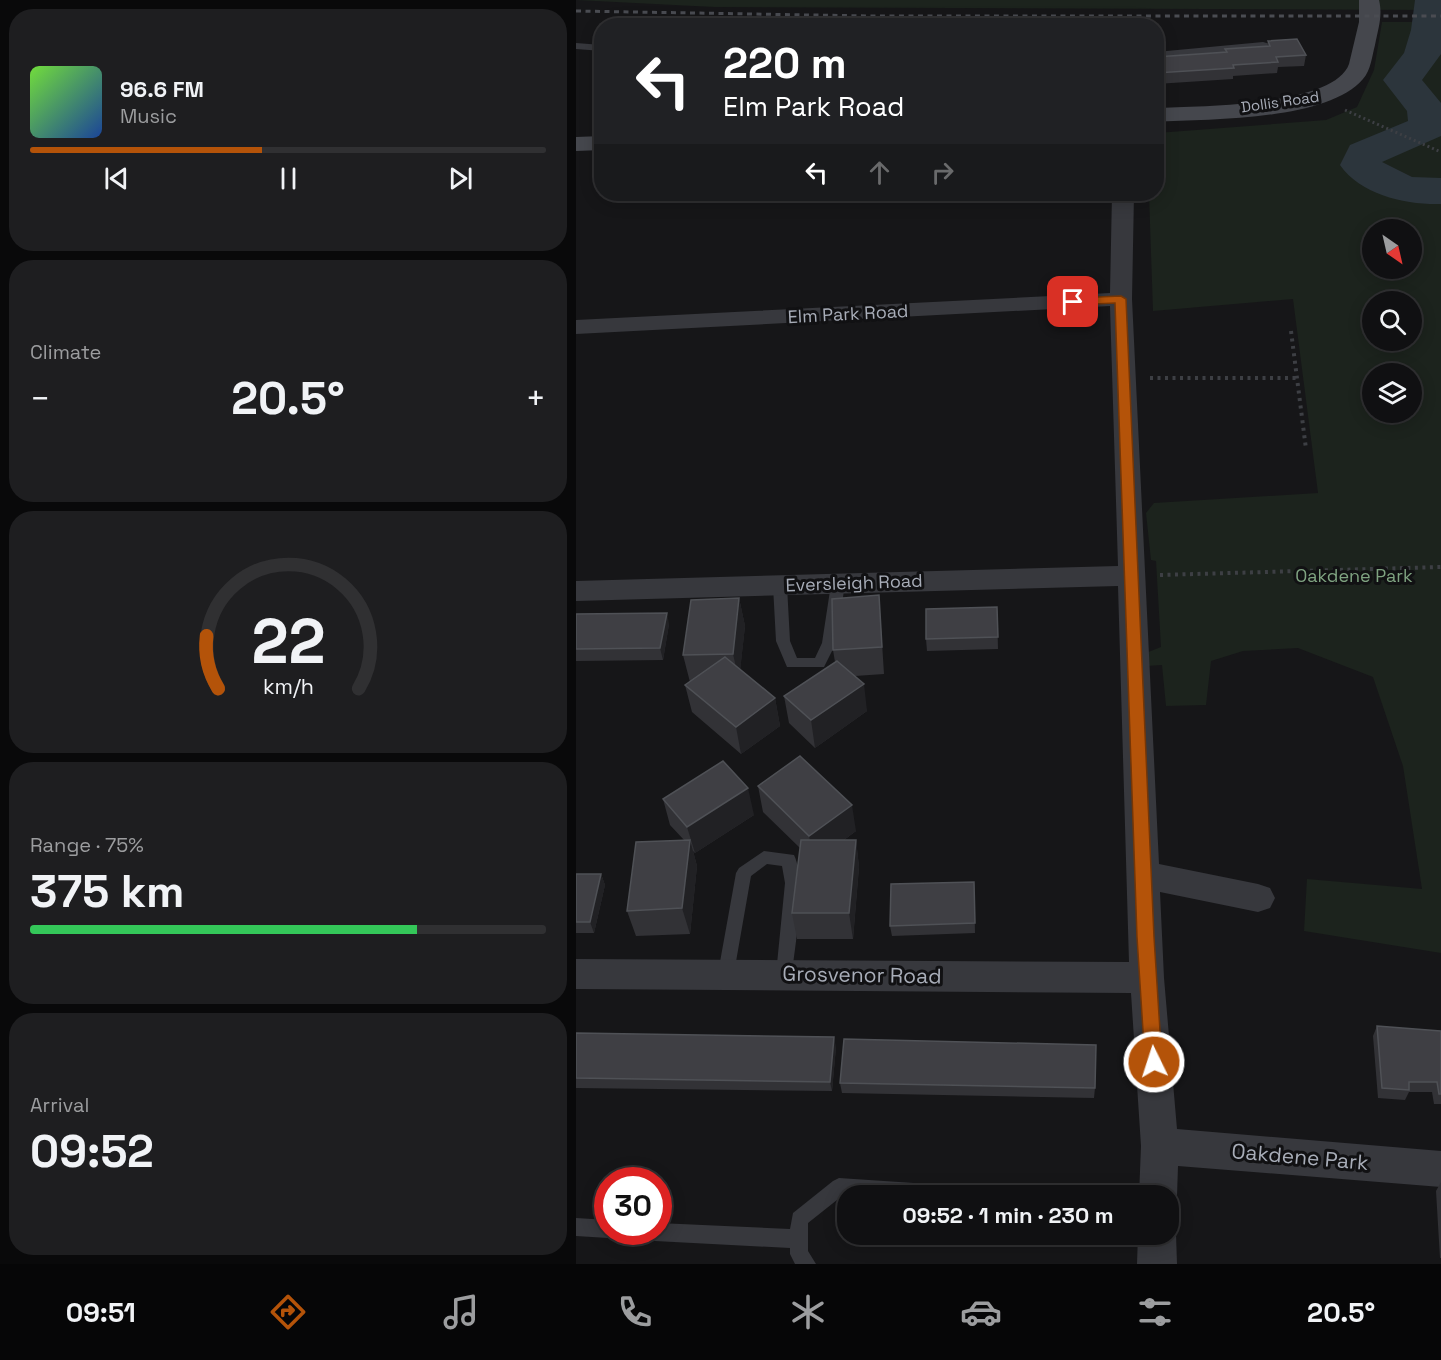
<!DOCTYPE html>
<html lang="en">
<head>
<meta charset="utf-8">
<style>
	:root { --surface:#101012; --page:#1e1e20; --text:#f1f3f6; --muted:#9c9d9f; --line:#303032; --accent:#b45309 }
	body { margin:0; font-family:"Space Grotesk",sans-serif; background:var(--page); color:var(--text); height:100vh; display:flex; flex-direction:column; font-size:22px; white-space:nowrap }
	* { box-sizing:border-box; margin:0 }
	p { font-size:20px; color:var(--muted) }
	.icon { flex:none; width:33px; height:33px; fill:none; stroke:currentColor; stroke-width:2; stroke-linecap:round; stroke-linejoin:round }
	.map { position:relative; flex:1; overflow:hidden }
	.sheet { display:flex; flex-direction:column; gap:9px; padding:9px; background:#09090a; width:576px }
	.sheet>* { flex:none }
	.guide { position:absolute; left:18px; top:18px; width:570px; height:183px; border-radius:24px; box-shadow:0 3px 15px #0003,0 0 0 2px var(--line); background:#202124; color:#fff; overflow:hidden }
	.needle { width:39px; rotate:146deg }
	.fabs { position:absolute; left:786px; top:219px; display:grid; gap:12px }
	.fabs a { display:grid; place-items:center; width:60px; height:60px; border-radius:50%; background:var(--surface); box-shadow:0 3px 15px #0003,0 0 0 2px var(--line); font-size:30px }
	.speed { position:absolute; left:18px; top:1167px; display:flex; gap:12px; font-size:30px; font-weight:700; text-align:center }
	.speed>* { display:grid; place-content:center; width:78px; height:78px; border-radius:50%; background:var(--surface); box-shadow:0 3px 15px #0003,0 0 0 2px var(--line); line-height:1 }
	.speed .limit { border:9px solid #d22; background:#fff; color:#111 }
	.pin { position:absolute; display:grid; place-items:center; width:51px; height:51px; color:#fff; margin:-26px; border-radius:12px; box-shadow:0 3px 9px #0006 }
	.me { position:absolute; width:66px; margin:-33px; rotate:356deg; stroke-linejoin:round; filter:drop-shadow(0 0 4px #0008) }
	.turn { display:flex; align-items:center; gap:21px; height:126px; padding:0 30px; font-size:27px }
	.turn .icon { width:78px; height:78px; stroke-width:2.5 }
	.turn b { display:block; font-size:42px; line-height:51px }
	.lanes { display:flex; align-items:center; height:57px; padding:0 30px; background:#0003; justify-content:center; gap:30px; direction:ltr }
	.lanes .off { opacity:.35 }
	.big { font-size:45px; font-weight:700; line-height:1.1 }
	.sheet .card { flex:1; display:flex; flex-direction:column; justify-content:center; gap:9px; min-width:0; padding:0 21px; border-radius:24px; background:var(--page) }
	.sheet .dial { align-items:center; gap:0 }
	.dial svg { height:156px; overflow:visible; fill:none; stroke:var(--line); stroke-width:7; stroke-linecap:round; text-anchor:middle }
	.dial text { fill:var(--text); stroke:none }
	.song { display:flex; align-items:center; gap:18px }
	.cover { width:72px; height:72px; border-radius:9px; background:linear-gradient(135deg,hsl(100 70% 55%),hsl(220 70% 35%)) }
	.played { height:6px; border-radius:3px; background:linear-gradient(90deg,var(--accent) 45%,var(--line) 45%) }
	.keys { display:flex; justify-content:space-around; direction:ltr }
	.heat { display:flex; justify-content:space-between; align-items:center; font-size:33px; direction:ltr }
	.charge { height:9px; border-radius:4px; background:linear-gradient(90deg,#34c759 75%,var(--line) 0) }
	.trip { position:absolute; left:261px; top:1185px; width:342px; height:60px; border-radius:24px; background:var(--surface); box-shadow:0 3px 15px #0003,0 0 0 2px var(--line); font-weight:700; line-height:60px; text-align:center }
	.menu { display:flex; height:96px; justify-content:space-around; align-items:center; background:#060607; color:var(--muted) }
	.menu .icon { width:42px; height:42px }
	.menu .selected { color:var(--accent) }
	.menu b { font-size:27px; color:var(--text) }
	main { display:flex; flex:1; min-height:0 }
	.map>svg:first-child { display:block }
	.green { fill:#1c231d; fill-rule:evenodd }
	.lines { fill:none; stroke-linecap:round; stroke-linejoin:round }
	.river { fill:#2c353c; fill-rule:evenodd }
	.path-far1 { stroke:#3d3f44; stroke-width:3; stroke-dasharray:2 3; stroke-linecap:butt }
	.path { stroke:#3d3f44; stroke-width:4; stroke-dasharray:3 4.5; stroke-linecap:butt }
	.lane { fill:#37383d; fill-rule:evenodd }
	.street { fill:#37383d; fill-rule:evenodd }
	.secondary { fill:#45474d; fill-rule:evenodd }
	.rail { stroke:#4a4c52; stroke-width:3; stroke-dasharray:5 4.5; stroke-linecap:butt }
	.wall { fill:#323236 }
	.shaded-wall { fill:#212124 }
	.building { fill:#3f3f44; stroke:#4f5156; stroke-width:1.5 }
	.route { fill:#b45309; stroke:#753606; stroke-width:1.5 }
	.labels { text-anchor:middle; stroke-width:6; stroke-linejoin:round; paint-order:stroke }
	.far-street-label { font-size:15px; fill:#a8adb8; stroke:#111113 }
	.street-label { font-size:18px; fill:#a8adb8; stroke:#111113 }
	.park-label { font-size:18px; fill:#7fa381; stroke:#111113 }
	.near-street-label { font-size:21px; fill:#a8adb8; stroke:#111113 }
</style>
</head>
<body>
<main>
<section class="sheet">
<div class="card">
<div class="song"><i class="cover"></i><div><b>96.6 FM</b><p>Music</p></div></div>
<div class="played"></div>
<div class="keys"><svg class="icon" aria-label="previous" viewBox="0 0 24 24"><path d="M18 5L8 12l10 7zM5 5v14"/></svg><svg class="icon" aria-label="pause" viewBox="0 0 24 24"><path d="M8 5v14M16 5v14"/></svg><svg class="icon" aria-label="next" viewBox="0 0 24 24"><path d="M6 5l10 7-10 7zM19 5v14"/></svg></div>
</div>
<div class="card"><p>Climate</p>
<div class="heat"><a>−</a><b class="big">20.5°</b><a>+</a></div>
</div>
<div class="card dial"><svg viewBox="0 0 100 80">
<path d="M14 69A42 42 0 1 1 86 69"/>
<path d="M14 69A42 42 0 0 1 8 42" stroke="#b45309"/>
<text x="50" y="56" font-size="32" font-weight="700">22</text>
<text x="50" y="72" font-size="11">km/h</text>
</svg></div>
<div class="card"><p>Range · 75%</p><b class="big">375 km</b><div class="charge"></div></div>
<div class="card"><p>Arrival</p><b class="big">09:52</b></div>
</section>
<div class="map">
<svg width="865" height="1264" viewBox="0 0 865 1264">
	<rect width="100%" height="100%" fill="#161618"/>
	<!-- green -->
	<path class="green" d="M0 0H865V10L138 7Z
		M806 22H865V953L728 931 731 879 846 889 827 766 797 677 722 648 667 651 635 661 630 705 590 706 586 665 570 666V653L585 647 580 561 575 560 570 513 578 503 742 493 717 299 577 311 573 194H580L581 133 750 120 781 107 798 70ZM796 230H836V268H796ZM796 302H836V340H796ZM796 374H836V412H796Z"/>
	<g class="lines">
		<!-- river -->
		<path class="river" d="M839 0H865V54L846 80 865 103V136L806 162 836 177 865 178V204C830 205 785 195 764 165L774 145 832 121 831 111 807 80 828 53 835 30Z"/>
		<!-- path-far1 -->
		<path class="path-far1" d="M769 110 865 152"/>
		<!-- path -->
		<path class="path" d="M715 331 730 449
			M574 378H721
			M584 575 865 567"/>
		<!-- lane -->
		<path class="lane" d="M0 43 26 45V51L0 49Z
			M262 579 269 584 260 643 248 667H211L200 641 197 586 199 583 204 581 211 586 214 641 221 658H239L246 643 255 584Z
			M188 851 218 855C231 882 219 944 216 974L214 979 208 981 202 979 200 974 209 883 206 866 191 864 175 876 158 973 156 978 150 980 144 978 142 973 160 873 163 868Z
			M263 1178 368 1185 374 1188 377 1194 266 1196 232 1223V1251L240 1264H219L214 1254V1248L79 1241 73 1238 70 1232H82V1223L214 1229 217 1213 257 1181Z
			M0 1218 32 1220V1232H40L38 1235 32 1238 0 1236Z"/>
		<!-- street -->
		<path class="street" d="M687 42 694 44 696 48 694 52 580 64V52Z
			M536 194H558L556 299 583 864 682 884 694 888 699 898 694 908 682 912 584 892 588 978 601 1129 865 1151V1187L602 1166 601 1196 595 1209 592 1211V1196H563L565 1146 555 993 0 989V959L553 962 542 586 0 601V581L542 566 534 306 0 334V320L534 293Z
			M592 1219 600 1234 601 1264H561L562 1234H592Z"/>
		<!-- secondary -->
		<path class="secondary" d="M783 0H803C807 16 802 29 799 45 796 56 795 70 787 79 751 121 634 119 580 122V108C620 106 758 107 773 64L783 22Z
			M26 136V150L0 151V137Z"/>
		<!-- rail -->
		<path class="rail" d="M0 11 294 16H865"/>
	</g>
	<!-- wall -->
	<path class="wall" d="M692 41 730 55 728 66 702 67 701 73 657 76V79L580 84V57L649 52V49L691 46Z
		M303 595 308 674 279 676 291 711 239 748 213 723 208 696 259 662 257 650Z
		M163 598 169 626 164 670 199 698 204 726 165 754 116 712 109 685 114 682 107 655Z
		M421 607 422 649 351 651 350 639Z
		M0 614 93 624 87 660 0 661Z
		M182 786 280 831 268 840H280L283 867 277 939H221L216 913 224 848 187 812Z
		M87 799 178 815 119 853 117 851 121 866 114 934 60 936 51 911 108 840 94 825Z
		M0 874H25L29 885 18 933H0Z
		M398 882 399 933 316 936 314 926Z
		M801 1026 865 1031V1104H858L856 1092H833L829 1100 802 1098 797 1036Z
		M0 1033 260 1047 256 1091 0 1088Z
		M264 1083 519 1088 518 1098 266 1093Z
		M865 1182V1258H864L860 1191Z"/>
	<!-- shaded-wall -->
	<path class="shaded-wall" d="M163 598 169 626 163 681 157 654Z
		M91 613 93 624 87 660 84 648Z
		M288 684 291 711 239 748 235 720Z
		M199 698 204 726 165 754 160 727Z
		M172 788 178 815 119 853 111 827Z
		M276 805 280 831 238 862 233 836Z
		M114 840 121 866 114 934 106 908Z
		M280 840 283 867 277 939 273 913Z
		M25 874 29 885 18 933 14 922Z
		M258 1037 260 1047 256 1091 254 1082Z"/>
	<!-- building -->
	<path class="building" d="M721 39 730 55 700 57 702 62 657 65 658 68 580 73V57L651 52 649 49 694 46 692 41Z
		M303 595 306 647 257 650 256 599Z
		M163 598 157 654 107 655 115 600Z
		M421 607 422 637 350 639V609Z
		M91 613 84 648 0 649V614Z
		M149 657 199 698 160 727 109 685Z
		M261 661 288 684 235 720 208 696Z
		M224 756 276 805 233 836 182 786Z
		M147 761 172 788 111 827 87 799Z
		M114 840 106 908 51 911 60 842Z
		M225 840H280L273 913H216Z
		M0 874H25L14 922H0Z
		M398 882 399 923 314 926 315 884Z
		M801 1026 865 1031V1094H863L861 1082H833V1090L806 1088Z
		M0 1033 258 1037 254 1082 0 1078Z
		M268 1039 520 1045 519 1088 264 1083Z"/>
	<!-- route -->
	<path class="route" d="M545 296 550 299 578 937 586 1062 584 1067 578 1070 572 1067 569 1062 561 937 539 303 497 305 491 302 497 298Z"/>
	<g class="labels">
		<!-- far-street labels -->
		<g class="far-street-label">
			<text transform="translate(704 102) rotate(-8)" y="5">Dollis Road</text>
		</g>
		<!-- street labels -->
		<g class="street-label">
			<text transform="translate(272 314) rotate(-3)" y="6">Elm Park Road</text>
			<text transform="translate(278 583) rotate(-2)" y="6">Eversleigh Road</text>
		</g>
		<!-- park labels -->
		<g class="park-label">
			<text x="778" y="582">Oakdene Park</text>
		</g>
		<!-- near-street labels -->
		<g class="near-street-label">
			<text transform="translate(286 975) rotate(1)" y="7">Grosvenor Road</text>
			<text transform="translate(724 1157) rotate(5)" y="7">Oakdene Park</text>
		</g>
	</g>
</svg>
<div class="fabs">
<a><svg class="needle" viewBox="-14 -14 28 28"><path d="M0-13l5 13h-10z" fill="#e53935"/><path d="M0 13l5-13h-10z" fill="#9c9d9f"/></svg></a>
<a><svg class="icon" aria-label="search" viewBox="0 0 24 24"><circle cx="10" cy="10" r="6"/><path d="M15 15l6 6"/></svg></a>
<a><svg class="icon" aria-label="layers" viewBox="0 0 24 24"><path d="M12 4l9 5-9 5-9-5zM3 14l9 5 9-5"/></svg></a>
</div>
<div class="speed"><div class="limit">30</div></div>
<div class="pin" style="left:497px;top:302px;background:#d93025"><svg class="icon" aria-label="arrive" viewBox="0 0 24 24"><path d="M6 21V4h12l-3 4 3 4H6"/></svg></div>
<svg class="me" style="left:578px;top:1062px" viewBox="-20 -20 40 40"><circle r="17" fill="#b45309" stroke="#fff" stroke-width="3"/><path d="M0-11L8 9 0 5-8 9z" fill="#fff"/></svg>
<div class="trip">09:52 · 1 min · 230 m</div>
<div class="guide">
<div class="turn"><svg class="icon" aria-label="left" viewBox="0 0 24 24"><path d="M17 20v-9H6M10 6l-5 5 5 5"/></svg><div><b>220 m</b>Elm Park Road</div></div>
<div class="lanes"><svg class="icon" aria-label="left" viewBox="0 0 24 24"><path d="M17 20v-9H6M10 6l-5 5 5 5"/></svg><svg class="icon off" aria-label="ahead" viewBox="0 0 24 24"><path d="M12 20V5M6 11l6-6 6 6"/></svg><svg class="icon off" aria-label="right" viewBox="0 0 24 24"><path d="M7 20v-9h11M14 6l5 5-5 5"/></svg></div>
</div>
</div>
</main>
<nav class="menu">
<b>09:51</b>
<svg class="icon selected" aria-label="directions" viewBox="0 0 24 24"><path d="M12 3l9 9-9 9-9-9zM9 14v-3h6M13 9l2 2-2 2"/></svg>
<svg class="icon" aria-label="music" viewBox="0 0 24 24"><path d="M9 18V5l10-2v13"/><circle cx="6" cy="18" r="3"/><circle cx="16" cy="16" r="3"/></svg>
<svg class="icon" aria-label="phone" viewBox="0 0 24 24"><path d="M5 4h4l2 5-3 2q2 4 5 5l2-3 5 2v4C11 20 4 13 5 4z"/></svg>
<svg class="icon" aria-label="climate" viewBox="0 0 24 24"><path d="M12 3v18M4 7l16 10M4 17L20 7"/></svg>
<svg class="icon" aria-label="car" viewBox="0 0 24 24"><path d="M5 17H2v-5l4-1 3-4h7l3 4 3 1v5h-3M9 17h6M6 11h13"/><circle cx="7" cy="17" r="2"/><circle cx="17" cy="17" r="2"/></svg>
<svg class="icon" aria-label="filters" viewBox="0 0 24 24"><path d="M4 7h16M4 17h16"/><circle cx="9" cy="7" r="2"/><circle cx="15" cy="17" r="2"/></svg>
<b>20.5°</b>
</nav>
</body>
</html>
